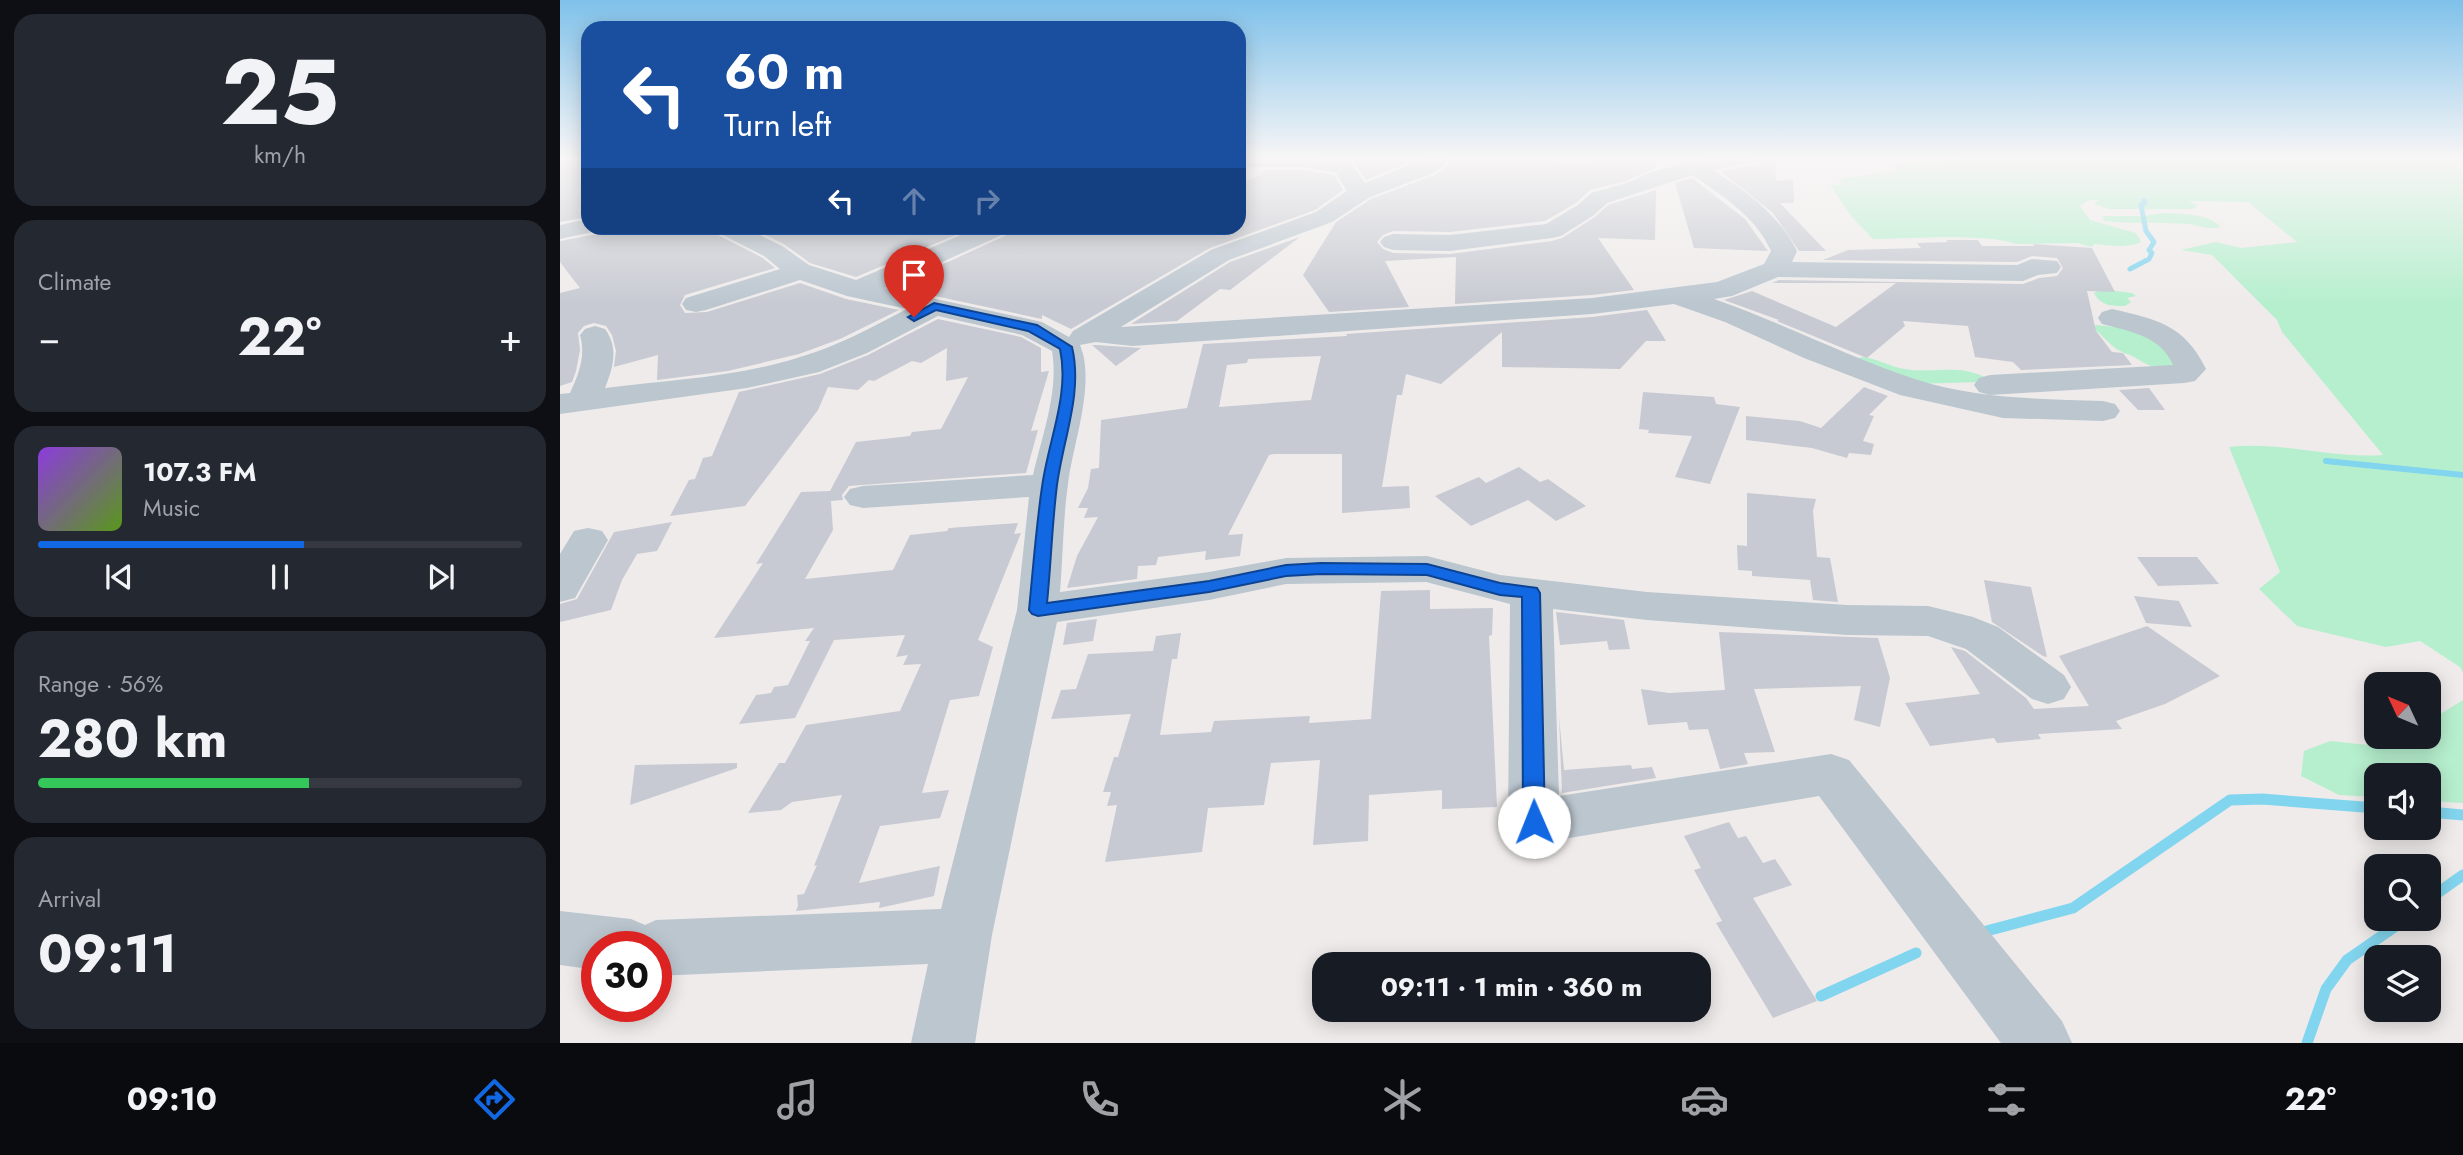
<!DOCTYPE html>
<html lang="en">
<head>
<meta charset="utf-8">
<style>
	:root { --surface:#171b24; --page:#242831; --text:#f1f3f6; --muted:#9ea1a6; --line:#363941; --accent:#1267e2 }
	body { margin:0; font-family:Jost,sans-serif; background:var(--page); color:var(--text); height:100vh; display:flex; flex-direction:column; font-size:26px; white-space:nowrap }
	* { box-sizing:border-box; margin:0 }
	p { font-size:23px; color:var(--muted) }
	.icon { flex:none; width:38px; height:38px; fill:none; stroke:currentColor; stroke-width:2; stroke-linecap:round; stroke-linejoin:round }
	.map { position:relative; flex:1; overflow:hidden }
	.side { display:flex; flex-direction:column; gap:14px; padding:14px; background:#0d0f14; width:560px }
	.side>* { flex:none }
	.hud { position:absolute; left:21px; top:21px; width:665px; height:214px; border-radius:21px; box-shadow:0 4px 18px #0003; background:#1a4fa0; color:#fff; overflow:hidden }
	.needle { width:46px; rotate:314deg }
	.tools { position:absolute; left:1804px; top:672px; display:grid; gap:14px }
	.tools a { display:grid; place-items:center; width:77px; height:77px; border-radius:14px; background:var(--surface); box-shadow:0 4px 18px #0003; font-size:35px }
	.speed { position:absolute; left:21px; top:931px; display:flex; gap:14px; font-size:35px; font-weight:700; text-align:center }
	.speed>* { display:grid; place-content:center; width:91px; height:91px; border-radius:50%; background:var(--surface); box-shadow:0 4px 18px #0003; line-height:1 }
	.speed .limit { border:10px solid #d22; background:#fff; color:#111 }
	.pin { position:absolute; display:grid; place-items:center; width:60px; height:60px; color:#fff; margin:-72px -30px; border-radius:50% 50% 50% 0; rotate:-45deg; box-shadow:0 0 7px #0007 }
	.pin .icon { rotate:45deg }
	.me { position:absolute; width:77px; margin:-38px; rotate:359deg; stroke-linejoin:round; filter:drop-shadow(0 0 5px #0008) }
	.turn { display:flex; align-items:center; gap:24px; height:147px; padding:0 28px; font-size:32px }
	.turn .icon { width:91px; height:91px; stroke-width:2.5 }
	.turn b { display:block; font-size:49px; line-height:60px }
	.lanes { display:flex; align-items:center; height:66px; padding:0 28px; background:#0003; justify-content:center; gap:35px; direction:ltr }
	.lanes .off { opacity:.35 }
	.big { font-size:52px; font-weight:700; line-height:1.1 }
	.side .tile { flex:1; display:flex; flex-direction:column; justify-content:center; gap:10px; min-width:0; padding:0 24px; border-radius:21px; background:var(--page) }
	.side .dial { align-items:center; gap:0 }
	.dial b { font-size:91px; line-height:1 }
	.song { display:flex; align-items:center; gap:21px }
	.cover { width:84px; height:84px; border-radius:10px; background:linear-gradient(135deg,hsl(270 70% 55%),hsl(90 70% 35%)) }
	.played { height:7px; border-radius:4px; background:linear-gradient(90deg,var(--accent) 55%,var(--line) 55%) }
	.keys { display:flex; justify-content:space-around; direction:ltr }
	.heat { display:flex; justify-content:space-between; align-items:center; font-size:38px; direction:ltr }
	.charge { height:10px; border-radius:5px; background:linear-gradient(90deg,#34c759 56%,var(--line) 0) }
	.trip { position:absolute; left:752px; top:952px; width:399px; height:70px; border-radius:21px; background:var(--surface); box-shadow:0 4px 18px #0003; font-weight:700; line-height:70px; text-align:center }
	.tab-bar { display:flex; height:112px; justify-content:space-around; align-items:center; background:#090b0e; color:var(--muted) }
	.tab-bar .icon { width:49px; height:49px }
	.tab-bar .on { color:var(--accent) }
	.tab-bar b { font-size:32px; color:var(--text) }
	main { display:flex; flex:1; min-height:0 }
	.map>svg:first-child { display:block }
	.green { fill:#b6efce }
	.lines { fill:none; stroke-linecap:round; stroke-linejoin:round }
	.stream-far2 { stroke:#82d5ee; stroke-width:5 }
	.stream-far1 { stroke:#82d5ee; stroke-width:6 }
	.stream { stroke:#82d5ee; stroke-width:11 }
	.building { fill:#c7cad2; fill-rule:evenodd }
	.minor { fill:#bbc6cf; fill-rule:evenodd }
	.route { fill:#1267e2; stroke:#0c4393; stroke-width:2 }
</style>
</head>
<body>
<main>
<section class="side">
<div class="tile dial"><b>25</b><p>km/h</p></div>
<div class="tile"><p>Climate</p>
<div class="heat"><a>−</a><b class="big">22°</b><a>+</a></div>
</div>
<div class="tile">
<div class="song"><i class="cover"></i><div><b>107.3 FM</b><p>Music</p></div></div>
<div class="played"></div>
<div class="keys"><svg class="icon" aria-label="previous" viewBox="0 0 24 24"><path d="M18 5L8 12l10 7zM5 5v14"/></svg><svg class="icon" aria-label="pause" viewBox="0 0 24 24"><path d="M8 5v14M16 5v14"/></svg><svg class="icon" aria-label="next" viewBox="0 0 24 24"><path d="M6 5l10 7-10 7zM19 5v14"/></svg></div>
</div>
<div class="tile"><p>Range · 56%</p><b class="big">280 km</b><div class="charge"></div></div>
<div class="tile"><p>Arrival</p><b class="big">09:11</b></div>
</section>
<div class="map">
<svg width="1903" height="1043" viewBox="0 0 1903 1043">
	<rect width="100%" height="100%" fill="#efebeb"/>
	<!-- green -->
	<path class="green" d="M1415 157H1894L1903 161V673L1900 667 1860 641 1826 647 1737 626 1699 589 1720 572 1669 447C1721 441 1772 459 1823 455L1722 332 1717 320 1652 255 1621 250 1655 242 1681 248 1737 242 1688 202 1629 201 1638 206 1632 209H1549L1534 204 1538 200H1529L1520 206 1530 220 1576 233 1581 242C1564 249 1552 245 1534 244L1532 247 1517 243 1456 244C1426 233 1348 239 1313 239L1292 217 1270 185H1283L1278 179 1337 171 1333 165Z
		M1603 213C1621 214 1648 213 1661 227 1649 230 1641 226 1628 224 1600 222 1572 224 1544 221L1543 216H1584Z
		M1542 289 1572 293 1576 296 1567 298 1571 302 1565 306C1552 306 1541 306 1534 293Z
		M1536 325 1585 330 1636 361C1609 370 1599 373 1574 357 1567 353 1559 352 1554 347 1546 341 1542 334 1533 329Z
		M1302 357C1317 358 1330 367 1345 369 1375 374 1400 363 1428 379L1424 382 1352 384 1295 359Z
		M1903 700V803L1869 801V775H1816V797L1779 795 1741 776 1744 751 1770 741 1837 748 1851 737H1869V721Z"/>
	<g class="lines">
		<!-- stream-far2 -->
		<path class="stream-far2" d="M1891 157 1903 162
			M1570 269 1589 259 1592 253 1589 250 1594 242 1586 231 1581 205 1585 203 1584 200"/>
		<!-- stream-far1 -->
		<path class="stream-far1" d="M1766 461 1903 475"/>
		<!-- stream -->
		<path class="stream" d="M1869 812 1903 815
			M1869 899 1903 875
			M1419 933 1513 908 1670 800 1702 799 1816 808
			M1261 996 1356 953
			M1747 1043 1766 989 1787 960 1846 919"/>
	</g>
	<!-- building -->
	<path class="building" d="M0 158H28V190L19 199 28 192V217L0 222Z
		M777 158H860L806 180 793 161Z
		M896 158H978L977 161 1031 164 1033 158H1096V168L1066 181 1030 190 1016 203 985 221 890 232 833 231 823 235 817 242 823 249 833 253 890 254 992 241 1002 238 1035 217 1048 205 1096 190 1095 240 1038 238 1074 290 1032 295 895 304 896 257 825 261 849 307 769 312 743 275 776 222 811 199 875 175Z
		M1203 159 1215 158 1216 181 1233 179 1234 203H1220L1266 251H1239L1213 213 1160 171 1199 164Z
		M706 170H743L774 175 783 190 755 210 650 248 511 329 482 315V319L333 287 447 235 452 228H679V184L703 174 700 173Z
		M1132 178 1185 219 1208 251 1134 248 1115 183Z
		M42 228H153L158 235 203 258 215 268 125 295 120 305 125 313 147 312 240 283 286 299 339 310 280 339 239 354 168 371 97 380 98 355 54 367 56 351 52 335 46 326 34 323 24 326 18 333 20 350 16 371 12 382 0 386V293L20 288 0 262V241L38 234Z
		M191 228H412L296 277 250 263 224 244Z
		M740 237 670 290 660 289 617 321 571 324 670 262Z
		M1386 240H1418L1422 246H1474L1473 244 1532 248 1555 292 1527 291 1536 331 1552 352 1563 353 1572 365 1461 370 1453 362 1415 357 1408 326 1343 321 1345 326 1307 358 1217 321 1219 320 1164 300 1192 291 1276 327 1336 283H1212L1219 280 1463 284 1479 278 1497 276 1503 268 1497 258 1472 256 1457 262 1263 260 1288 250 1361 248 1357 243 1388 242Z
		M1087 310 1106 341H1086L1060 369 942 367V332L881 384 846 374 842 395H837L822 487 849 486 850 508 782 513V454H714L709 455 668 535 683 534 680 556 645 560 646 551 598 557 596 565 578 566 577 579 507 588 517 556 538 517 524 518 528 508H518L528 488 531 469 539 468 541 420 627 408 643 344 787 336 786 334 1032 317ZM761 356 751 400 659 407 667 365 687 363 688 359Z
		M378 319 461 337 481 348V372L489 371 471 431 478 430 466 473 289 486 282 495 283 500 271 501 273 530 245 579 333 570 350 535 387 531 389 528 458 523 454 534 461 533 418 640 433 647 419 696 390 700 362 793 389 790 380 818 320 826 299 883 380 866 374 896 319 908 320 902 236 911 238 906 237 895 244 894 257 865 254 866 282 795 232 802 221 810 188 813 219 763H225L246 725 340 711 361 664 343 665 348 655 336 657 345 635 274 640 235 718 179 724 196 695 211 693 214 687 228 685 250 641H245L254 628 154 638 203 563 196 564 241 492 270 491 296 442 350 436 352 432 381 429 408 377 386 381 387 348 361 363 352 361 314 381 309 380 298 390 268 387 258 410 185 506 110 516 129 480 135 479 143 458 152 456 179 392 260 374 308 355Z
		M532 345H536L581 348 556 366Z
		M1304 387 1328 396 1309 415 1314 416 1303 441 1314 444 1311 455 1289 453 1287 458 1252 448 1186 440V416L1240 421 1261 428Z
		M1589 388 1605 410H1578L1559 390Z
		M1083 392 1154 397 1156 404 1180 407 1150 484 1115 477 1132 436 1088 433 1089 430 1079 429Z
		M959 467 980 482 988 479 1026 506 996 521 968 500 911 526 875 496 919 477 926 483Z
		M1187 493 1256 499 1253 511 1257 557 1270 558 1278 602 1253 600 1250 580 1192 576V571L1178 570 1177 545 1187 546Z
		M112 522 97 551 77 554 62 580 51 610 0 622V604L17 599 54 532Z
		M1577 557H1637L1659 584 1598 586Z
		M1424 580 1471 587 1487 657 1483 656 1432 622Z
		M870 590V609L933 608 932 635 929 636 937 807 882 809V790L809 795 808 841 753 845 760 760 711 763 704 805 648 808 642 852 545 862 557 805 547 806 551 792H543L554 757H558L571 714 491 719 501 690 516 689 528 654 593 651 596 636 621 633 617 659H612L600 735 651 732 654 721 750 716 749 723 811 719 821 591Z
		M1574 596 1619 601 1632 627 1586 623Z
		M996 612 1064 620 1070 649 1049 650 1047 641 1000 645Z
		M537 619 533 641 503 645 507 623Z
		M1587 626 1660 676 1605 704 1556 721 1562 729 1478 734 1481 739 1437 743 1434 738 1370 746 1345 703 1420 694 1391 647 1405 651 1466 698 1474 709 1529 706 1499 656Z
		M1159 632 1318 638 1330 678 1320 727 1294 720 1301 686 1194 689 1215 752 1184 753 1188 764 1160 769 1148 729 1129 730 1127 722 1088 725 1081 689 1109 693 1165 690Z
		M999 717 1004 770 1071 765 1072 769 1092 767 1096 778 1002 793Z
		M177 763V768L70 805 75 765Z
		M1169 822 1178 838 1186 836 1203 863 1215 859 1232 885 1193 898 1257 1001 1213 1018 1156 923 1162 921 1134 870 1141 868 1124 836Z"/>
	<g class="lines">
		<!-- minor -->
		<path class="minor" d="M679 157C716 157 754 154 791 163L805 183 868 157H894L874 173 810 197 772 222 669 260 561 327 1032 298 1157 282 1204 264 1211 251C1196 217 1162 195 1132 175L1047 203 1034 215 1001 236 992 238 890 251 833 250 824 247 820 242 824 237 833 234 890 235 986 224 1018 205 1031 193 1067 183 1094 171 1148 157H1201L1198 161 1153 170C1186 191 1219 215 1237 251L1232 262 1457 265 1472 259 1497 261 1501 267 1497 273 1478 275 1463 281 1218 277 1172 296 1154 299C1223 323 1288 357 1358 380 1418 399 1481 399 1543 401L1555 404 1560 411 1555 418 1543 421 1443 418 1340 395 1244 358 1165 322 1114 304 1032 314 572 346 536 342 520 345C536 383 513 443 508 484 503 519 503 556 500 592L649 572 726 558 867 556 940 575 1087 592 1287 605 1368 606 1413 617 1438 627 1504 675 1511 687 1504 699 1488 704 1472 699 1406 649 1368 636 1287 635 1087 620 993 609 999 796 1271 754 1289 760 1502 1021 1512 1043H1441L1259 796 974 844 955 838 948 822 950 604 866 582 726 584 649 600 497 622 432 935 415 1043H351L368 964 96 976V947H37V970L0 965V911L71 919 85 925 96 920 381 909 457 610 469 497 303 508 290 505 284 497 290 489 303 486 473 475C482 436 499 391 492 351L462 335 378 316 307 353 259 372 187 388 0 414V394L10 393C19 373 26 356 20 335L25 329 35 326 45 329C59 348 53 368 45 388 109 380 178 377 240 357 278 346 312 327 347 309L287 296 240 280 146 310 136 312 126 310 122 304 126 298 220 269 204 256 159 233 156 228H186L222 246 249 265 296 280 417 228H449L446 233 325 288 482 322 509 337 513 331 651 250 756 212 787 191 776 173 743 167H679Z
			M28 219V228H39L37 231 0 239V225Z
			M1552 309C1596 319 1625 325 1646 369L1635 381 1624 383 1430 395 1419 392 1414 385 1419 378 1430 375 1613 365C1601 336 1569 331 1542 324L1538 318 1542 312Z
			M28 528 42 531 48 540 15 598 0 602V554L14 531Z"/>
	</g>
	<!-- sky -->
	<linearGradient id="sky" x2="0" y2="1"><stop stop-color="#7fc1ea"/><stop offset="0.52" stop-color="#f8f6f6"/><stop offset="1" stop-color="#f8f6f6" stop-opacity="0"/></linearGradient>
	<rect width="1903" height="304" fill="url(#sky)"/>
	<!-- route -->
	<path class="route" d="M374 303 477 325 512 347C523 393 503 439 497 485 492 524 491 564 487 603L649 581 726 565 761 563 867 564 940 583 977 588 980 593 985 822 981 829 974 832 966 829 963 822 962 597 940 595 867 575 761 574 726 576 649 592 478 616 472 614 469 610C473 569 476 528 482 487 488 441 510 395 500 349L468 331 376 310 354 321 348 317Z"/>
</svg>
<div class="tools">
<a><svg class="needle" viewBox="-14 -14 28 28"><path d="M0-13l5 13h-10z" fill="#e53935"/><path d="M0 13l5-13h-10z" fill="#9ea1a6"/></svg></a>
<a><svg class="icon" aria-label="sound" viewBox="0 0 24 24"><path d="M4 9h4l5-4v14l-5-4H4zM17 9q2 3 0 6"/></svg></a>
<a><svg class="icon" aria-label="search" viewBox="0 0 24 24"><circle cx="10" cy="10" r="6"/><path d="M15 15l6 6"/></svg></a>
<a><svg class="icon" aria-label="layers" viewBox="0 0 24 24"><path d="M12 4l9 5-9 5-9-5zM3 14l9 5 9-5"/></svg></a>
</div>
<div class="speed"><div class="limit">30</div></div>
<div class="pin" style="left:354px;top:317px;background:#d93025"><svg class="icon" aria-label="arrive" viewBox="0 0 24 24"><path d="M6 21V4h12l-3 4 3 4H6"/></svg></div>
<svg class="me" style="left:974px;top:822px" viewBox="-20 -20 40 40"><circle r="19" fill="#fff"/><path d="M0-13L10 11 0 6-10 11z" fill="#1267e2"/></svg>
<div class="trip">09:11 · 1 min · 360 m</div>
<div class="hud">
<div class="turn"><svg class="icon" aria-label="left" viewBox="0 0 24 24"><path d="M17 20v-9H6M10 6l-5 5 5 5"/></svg><div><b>60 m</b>Turn left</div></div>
<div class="lanes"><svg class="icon" aria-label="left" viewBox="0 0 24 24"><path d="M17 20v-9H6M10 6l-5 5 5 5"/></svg><svg class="icon off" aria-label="ahead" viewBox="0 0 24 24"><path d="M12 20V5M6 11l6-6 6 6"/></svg><svg class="icon off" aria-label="right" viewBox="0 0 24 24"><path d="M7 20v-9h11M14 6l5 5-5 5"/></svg></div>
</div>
</div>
</main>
<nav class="tab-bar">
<b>09:10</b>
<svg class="icon on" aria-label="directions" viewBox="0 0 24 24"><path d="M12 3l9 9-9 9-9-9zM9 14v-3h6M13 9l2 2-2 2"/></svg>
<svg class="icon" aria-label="music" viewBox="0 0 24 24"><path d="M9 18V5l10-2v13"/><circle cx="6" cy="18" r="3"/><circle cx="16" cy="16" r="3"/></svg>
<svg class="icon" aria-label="phone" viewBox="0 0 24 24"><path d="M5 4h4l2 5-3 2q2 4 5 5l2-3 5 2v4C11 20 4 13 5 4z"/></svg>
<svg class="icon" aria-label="climate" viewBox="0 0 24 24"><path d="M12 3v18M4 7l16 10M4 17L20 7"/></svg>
<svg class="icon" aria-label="car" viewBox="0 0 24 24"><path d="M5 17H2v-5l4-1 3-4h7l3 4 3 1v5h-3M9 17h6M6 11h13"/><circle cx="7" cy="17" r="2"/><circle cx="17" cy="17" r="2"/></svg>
<svg class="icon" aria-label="filters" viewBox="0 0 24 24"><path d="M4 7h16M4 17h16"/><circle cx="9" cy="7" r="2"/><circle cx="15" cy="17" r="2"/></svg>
<b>22°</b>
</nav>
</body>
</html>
